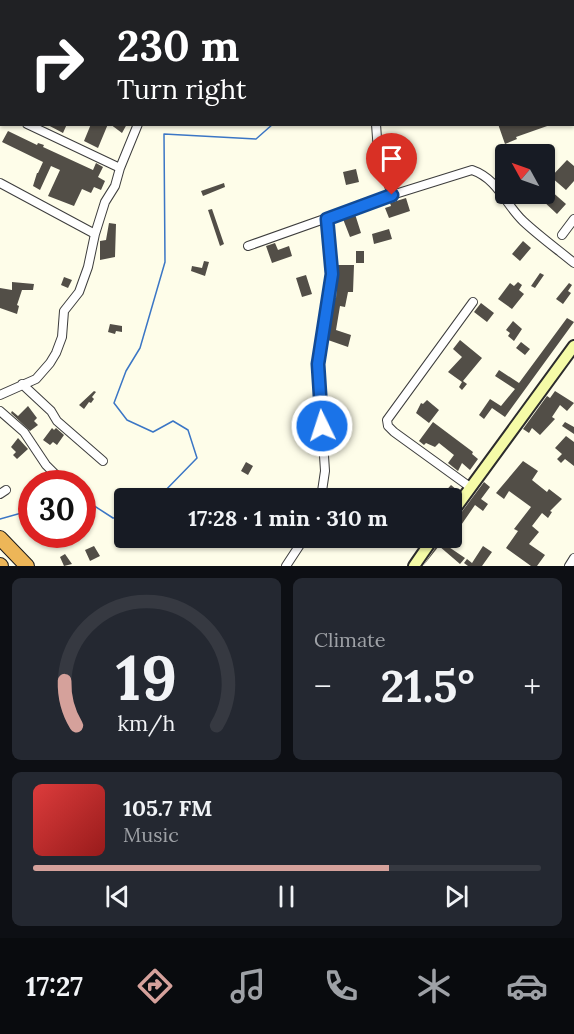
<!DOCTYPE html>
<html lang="en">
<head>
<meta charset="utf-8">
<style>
	:root { --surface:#171b24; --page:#242831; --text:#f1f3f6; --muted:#9ea1a6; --line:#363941; --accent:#d5a19b }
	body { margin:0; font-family:Lora,serif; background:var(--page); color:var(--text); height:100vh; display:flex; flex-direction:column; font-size:22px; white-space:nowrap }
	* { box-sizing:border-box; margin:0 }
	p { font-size:20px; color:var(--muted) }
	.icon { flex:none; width:33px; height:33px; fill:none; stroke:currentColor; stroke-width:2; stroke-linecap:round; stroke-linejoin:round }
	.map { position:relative; height:566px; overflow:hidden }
	.drawer { display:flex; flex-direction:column; gap:12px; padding:12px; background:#0d0f14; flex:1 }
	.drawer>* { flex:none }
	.guide { position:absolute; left:0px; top:0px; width:574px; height:126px; box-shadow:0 2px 4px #0004; background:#202124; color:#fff; overflow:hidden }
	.needle { width:39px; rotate:310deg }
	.controls { position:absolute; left:495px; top:144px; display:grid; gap:12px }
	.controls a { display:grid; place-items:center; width:60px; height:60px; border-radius:6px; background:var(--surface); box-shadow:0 2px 4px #0004; font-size:30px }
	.speed { position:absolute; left:18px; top:470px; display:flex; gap:12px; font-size:30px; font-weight:700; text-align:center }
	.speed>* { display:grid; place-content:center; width:78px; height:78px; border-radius:50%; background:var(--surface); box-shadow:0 2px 4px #0004; line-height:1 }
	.speed .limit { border:9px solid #d22; background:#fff; color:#111 }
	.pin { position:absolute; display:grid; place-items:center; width:51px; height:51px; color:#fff; margin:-62px -26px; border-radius:50% 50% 50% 0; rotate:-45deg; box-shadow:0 0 6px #0007 }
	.pin .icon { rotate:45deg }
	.me { position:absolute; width:66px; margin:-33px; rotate:356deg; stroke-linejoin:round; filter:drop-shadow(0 0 4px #0008) }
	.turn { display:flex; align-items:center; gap:21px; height:126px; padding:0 18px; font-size:27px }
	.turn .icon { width:78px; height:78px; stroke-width:2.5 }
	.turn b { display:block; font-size:42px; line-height:51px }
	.big { font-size:45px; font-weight:800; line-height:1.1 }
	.drawer .widget { flex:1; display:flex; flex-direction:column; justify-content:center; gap:9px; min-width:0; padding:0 21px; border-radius:9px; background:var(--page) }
	.drawer .dial { align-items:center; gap:0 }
	.dial svg { height:156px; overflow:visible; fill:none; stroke:var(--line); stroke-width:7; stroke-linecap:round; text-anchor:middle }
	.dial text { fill:var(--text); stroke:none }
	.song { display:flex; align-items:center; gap:18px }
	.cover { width:72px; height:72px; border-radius:9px; background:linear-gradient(135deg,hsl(0 70% 55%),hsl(0 70% 35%)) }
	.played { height:6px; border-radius:3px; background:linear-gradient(90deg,var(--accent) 70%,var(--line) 70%) }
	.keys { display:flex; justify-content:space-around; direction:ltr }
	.heat { display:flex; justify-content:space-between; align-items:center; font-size:33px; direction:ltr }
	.drawer .tiles { flex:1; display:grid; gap:12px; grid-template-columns:1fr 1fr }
	.widget:last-child { grid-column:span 2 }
	.trip { position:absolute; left:114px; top:488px; width:348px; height:60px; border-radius:6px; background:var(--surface); box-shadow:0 2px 4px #0004; font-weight:800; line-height:60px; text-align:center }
	.menu { display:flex; height:96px; justify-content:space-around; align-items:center; background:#090b0e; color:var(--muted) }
	.menu .icon { width:42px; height:42px }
	.menu .active { color:var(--accent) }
	.menu b { font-size:27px; color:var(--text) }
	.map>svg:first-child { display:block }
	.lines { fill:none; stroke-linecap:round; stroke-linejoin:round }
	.stream { stroke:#3b76c5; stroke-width:1.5 }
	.building { fill:#524e47 }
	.street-casing { stroke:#3d3d3d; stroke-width:10 }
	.secondary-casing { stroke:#2c2c2c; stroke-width:14 }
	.highway-casing { stroke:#1b1b1b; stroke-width:16 }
	.street { stroke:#fff; stroke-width:8 }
	.secondary { stroke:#f5fba7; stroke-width:10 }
	.highway { stroke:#edb658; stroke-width:14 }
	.route-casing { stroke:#114b97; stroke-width:15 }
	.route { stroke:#1a73e8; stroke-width:10 }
</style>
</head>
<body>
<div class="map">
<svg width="574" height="566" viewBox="0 0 574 566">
	<rect width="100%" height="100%" fill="#fefde9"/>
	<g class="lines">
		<!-- stream -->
		<path class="stream" d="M321 2 326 0
			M82 498 113 518 124 517
			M158 498 197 458 188 430 173 421 153 432 127 420 114 403 126 371 140 348 165 262 164 134 256 139 273 124
			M0 519 32 510"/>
	</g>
	<!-- building -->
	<path class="building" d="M46 124H67L63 133Z
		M91 124H108L98 148 84 141Z
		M110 124H127L122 133Z
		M498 124H550V125L516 137 517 139 505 144Z
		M8 131 37 145 38 143 44 145 43 147 93 170 96 163 103 167 98 177 105 181 101 190 94 187 91 193 82 189 74 206 48 196 60 170 51 166 40 190 33 186 37 173H38L43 162 2 142Z
		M567 160 574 166V181L566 190 551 177Z
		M356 169 359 182 346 185 343 172Z
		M224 183 225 187 203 196 201 191Z
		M550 190 566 204 557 214 541 199Z
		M406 198 410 211 389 218 385 208 391 206 390 203Z
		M212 209 224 244 220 246 208 210Z
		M355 214 361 233 350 237 343 219Z
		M109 223 116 224 115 257 100 260V241L106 240Z
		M389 229 392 239 374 244 372 234Z
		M523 241 531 248 520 261 512 254Z
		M275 243 278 250 289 246 292 256 272 263 266 246Z
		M356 251H364V263H356Z
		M204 261 209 262 205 276 191 271 192 266 202 268Z
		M338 265H354L353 292H348L345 307 340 306 336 330 351 335 348 347 328 340 334 297 336 298Z
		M540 273 544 275 535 288 531 286Z
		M306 275 312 294 302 297 296 278Z
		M64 277 72 280 68 288 61 285Z
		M12 282 34 284 33 290H22L17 305 19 306 17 314 0 308V288L12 290Z
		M518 282 522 285 519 290 524 294 512 309 498 299 510 283 514 286Z
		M569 283 572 285 568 291 571 293 563 304 556 299Z
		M481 303 494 313 487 322 474 312Z
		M567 318 574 322 505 417 492 408 484 419 479 415 490 399 501 406 515 389 495 376 499 370 519 383Z
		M513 321 522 329 514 341 508 336 510 333 506 330Z
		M110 324 122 326V332L116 331 115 334 108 332Z
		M460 340 482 358 463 381 467 384 462 390 459 387 462 382 448 372 462 357 453 349Z
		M521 342 530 349 525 355 516 348Z
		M94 391 96 392 92 397 94 399 91 403 89 402 84 409 79 405Z
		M555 391 574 403 567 411 560 405 552 417 555 419 540 435 532 428 529 433 523 429 547 396 550 398Z
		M427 400 439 410 429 423 416 413 421 403 423 404Z
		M28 406 37 418 34 421 38 425 30 431 11 413 12 411 18 416Z
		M433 422 473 452 472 454 478 459 470 470 462 463 458 471 448 463 454 455 439 443 435 447 426 443 424 445 419 441Z
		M565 422 574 427V434L562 426Z
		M52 428 54 430 56 428 64 435 57 445 53 442 50 445 43 440Z
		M566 436 574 442V466L565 459 561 463 557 459 562 454 555 448Z
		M18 438 28 449 17 459 13 455 16 452 11 447Z
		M523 461 538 471 532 480 547 492 549 489 562 499 550 511 552 512 548 518 542 513 532 526 539 532 529 544 545 555 537 566H531L506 548 518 531 514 529 531 507 509 491 504 499 496 493Z
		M246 462 253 466 248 475 241 471Z
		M484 482 490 487 481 499 488 504 483 511 475 505 457 531 452 527V520L458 517Z
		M451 485 457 490 446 498 442 495Z
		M54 534H77V535L57 542Z
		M440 541 465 558 460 564 439 546 423 566Z
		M94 546 100 556 90 561 85 550Z
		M483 546 492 552 482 566H468L464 563 467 559 472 563Z
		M65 554 72 564 64 566 60 557Z"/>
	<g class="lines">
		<defs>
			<path id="street" d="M74 2 75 0
				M203 2 204 0
				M275 2 276 0
				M573 34H574
				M0 45 2 47
				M0 56 2 57
				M0 91 2 88
				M0 112 2 113
				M27 124 120 168
				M376 124 378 152 392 195
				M0 183 95 234
				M562 235 574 219
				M248 246 392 195 472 170C498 179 505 204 523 221 539 236 557 249 574 263
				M22 384 51 411 57 421 103 461
				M0 395 36 379 50 363 56 353 62 337 64 311 79 292 88 267 95 234 105 202 115 186 120 168 138 124
				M0 411 24 432 46 465 64 483
				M470 487 394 432 388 426 387 420 473 302
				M0 494 6 490
				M321 498 325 471 318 364 332 274 327 219
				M286 566 305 537
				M569 566 574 558"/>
			<path id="secondary" d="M452 513 574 346
				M414 566 434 537"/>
			<path id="highway" d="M0 538 27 566
				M0 565 1 566"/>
		</defs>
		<!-- street casing -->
		<use href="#street" class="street-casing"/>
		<!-- secondary casing -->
		<use href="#secondary" class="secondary-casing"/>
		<!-- highway casing -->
		<use href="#highway" class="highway-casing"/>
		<!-- street -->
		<use href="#street" class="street"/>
		<!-- secondary -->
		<use href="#secondary" class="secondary"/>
		<!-- highway -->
		<use href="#highway" class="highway"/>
	</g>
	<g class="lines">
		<defs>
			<path id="route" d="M322 426 318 364 332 274 327 219 392 195"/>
		</defs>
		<!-- route casing -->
		<use href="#route" class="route-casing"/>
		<!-- route -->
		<use href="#route" class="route"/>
	</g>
</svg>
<div class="controls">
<a><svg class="needle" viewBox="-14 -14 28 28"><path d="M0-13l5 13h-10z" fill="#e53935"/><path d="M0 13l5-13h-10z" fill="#9ea1a6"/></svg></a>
</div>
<div class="speed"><div class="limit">30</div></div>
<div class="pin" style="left:392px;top:195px;background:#d93025"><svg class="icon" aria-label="arrive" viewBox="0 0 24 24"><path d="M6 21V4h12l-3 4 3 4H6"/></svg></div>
<svg class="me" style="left:322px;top:426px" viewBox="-20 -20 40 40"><circle r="17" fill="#1a73e8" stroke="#fff" stroke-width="3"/><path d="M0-11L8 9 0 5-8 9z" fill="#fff"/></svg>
<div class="trip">17:28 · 1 min · 310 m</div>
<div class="guide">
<div class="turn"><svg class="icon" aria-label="right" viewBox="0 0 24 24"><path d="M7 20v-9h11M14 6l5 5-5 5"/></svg><div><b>230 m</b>Turn right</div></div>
</div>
</div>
<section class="drawer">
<div class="tiles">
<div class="widget dial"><svg viewBox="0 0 100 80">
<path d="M14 69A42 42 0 1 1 86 69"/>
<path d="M14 69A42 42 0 0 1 8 46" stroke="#d5a19b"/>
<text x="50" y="56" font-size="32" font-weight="700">19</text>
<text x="50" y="72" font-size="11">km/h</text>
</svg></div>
<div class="widget"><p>Climate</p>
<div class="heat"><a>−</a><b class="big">21.5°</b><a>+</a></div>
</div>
<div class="widget">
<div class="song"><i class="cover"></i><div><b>105.7 FM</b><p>Music</p></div></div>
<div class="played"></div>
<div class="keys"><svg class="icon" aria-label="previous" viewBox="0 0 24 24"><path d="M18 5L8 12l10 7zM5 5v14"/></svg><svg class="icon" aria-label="pause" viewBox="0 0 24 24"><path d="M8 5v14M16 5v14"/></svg><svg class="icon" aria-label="next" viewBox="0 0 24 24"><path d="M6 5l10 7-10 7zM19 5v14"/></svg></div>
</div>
</div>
</section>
<nav class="menu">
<b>17:27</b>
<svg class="icon active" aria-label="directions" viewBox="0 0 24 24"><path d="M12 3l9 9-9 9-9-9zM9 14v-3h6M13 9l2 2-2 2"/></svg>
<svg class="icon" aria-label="music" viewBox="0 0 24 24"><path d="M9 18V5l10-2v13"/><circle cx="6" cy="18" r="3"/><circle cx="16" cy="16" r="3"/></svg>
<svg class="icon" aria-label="phone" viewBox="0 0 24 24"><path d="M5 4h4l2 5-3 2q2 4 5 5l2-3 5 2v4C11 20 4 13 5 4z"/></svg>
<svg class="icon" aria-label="climate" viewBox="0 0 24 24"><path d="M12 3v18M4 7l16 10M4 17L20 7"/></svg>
<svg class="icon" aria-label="car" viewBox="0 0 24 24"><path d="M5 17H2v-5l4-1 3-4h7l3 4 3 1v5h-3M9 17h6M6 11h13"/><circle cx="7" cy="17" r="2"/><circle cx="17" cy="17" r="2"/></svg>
</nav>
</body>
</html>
